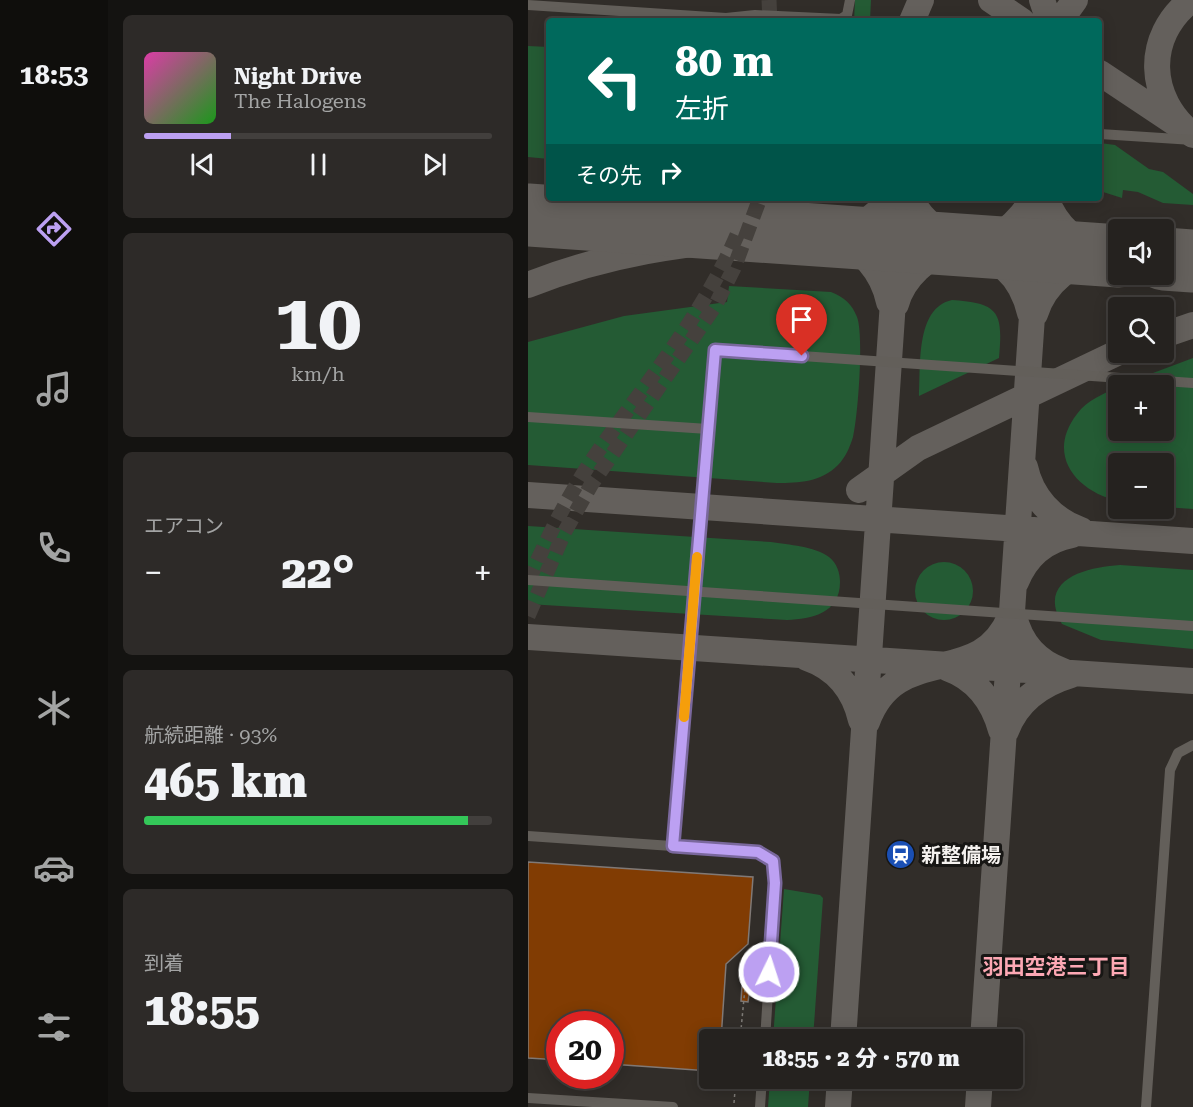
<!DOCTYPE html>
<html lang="ja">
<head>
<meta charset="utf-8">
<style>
	:root { --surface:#25221f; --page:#2d2a28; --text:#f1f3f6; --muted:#a3a4a4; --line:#423f3d; --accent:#bca0f2 }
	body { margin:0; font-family:"Roboto Serif","Noto Sans JP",serif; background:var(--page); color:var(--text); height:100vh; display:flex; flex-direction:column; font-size:22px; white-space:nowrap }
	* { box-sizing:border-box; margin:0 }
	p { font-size:20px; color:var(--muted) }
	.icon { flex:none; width:33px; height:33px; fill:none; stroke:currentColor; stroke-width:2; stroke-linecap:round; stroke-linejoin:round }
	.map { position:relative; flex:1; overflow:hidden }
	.details { display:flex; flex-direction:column; gap:15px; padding:15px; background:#141311; width:420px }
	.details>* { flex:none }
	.guide { position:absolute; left:18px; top:18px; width:556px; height:183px; border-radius:6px; box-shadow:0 3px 15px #0003,0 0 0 2px var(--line); background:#00695c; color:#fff; overflow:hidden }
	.tools { position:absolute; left:580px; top:219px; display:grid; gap:12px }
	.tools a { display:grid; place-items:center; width:66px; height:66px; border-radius:6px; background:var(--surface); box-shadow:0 3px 15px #0003,0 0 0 2px var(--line); font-size:30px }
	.speed { position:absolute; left:18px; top:1011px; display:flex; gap:12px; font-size:30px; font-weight:700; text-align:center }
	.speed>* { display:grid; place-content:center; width:78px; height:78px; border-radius:50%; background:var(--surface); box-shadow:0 3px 15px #0003,0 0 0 2px var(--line); line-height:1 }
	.speed .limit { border:9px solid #d22; background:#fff; color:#111 }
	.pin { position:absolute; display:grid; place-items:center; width:51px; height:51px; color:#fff; margin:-62px -26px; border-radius:50% 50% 50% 0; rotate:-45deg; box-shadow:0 0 6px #0007 }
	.pin .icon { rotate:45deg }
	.me { position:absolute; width:66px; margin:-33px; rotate:4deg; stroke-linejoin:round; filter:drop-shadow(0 0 4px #0008) }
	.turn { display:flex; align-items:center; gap:21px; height:126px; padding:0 30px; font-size:27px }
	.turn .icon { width:78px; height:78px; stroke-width:2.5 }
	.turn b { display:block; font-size:42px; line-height:51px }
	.then { display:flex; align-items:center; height:57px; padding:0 30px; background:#0003; gap:12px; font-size:22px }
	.big { font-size:45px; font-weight:800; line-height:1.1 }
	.details .card { flex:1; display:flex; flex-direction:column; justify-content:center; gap:9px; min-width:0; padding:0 21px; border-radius:9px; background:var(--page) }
	.details .dial { align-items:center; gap:0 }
	.dial b { font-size:78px; line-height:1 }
	.song { display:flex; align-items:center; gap:18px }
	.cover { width:72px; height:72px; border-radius:9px; background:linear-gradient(135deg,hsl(320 70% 55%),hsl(120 70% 35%)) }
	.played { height:6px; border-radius:3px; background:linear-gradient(90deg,var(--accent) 25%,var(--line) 25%) }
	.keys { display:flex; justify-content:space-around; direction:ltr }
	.heat { display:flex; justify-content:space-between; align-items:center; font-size:33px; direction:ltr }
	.charge { height:9px; border-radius:4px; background:linear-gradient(90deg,#34c759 93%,var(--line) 0) }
	.trip { position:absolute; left:171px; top:1029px; width:324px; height:60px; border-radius:6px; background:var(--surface); box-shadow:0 3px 15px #0003,0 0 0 2px var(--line); font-weight:800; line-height:60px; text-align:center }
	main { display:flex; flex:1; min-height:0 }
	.tabs { display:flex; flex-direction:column; width:108px; justify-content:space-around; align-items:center; background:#0f0e0c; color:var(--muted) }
	.tabs .icon { width:42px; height:42px }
	.tabs .selected { color:var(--accent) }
	.tabs b { font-size:27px; color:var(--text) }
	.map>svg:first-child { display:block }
	.green { fill:#245b34 }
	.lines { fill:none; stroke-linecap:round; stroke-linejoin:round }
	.taxiway { stroke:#64605c; stroke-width:26 }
	.runway { stroke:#64605c; stroke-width:63 }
	.building { fill:#813c03; stroke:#807976; stroke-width:1.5 }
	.highway-tunnel { stroke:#45413d; stroke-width:15; stroke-dasharray:15 8; stroke-linecap:butt }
	.path { stroke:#7e7b77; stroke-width:1.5; stroke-dasharray:3 3; stroke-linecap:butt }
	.minor { stroke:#635f5a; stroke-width:10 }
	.route-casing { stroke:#7a689d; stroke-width:15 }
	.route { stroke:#bca0f2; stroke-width:10 }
	.slow { stroke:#f59e0b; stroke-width:10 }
	.labels { text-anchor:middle; stroke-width:6; stroke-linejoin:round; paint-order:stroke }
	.poi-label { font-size:20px; font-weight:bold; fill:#f5f2ef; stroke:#171614; text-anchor:start }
	.neighbourhood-label { font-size:21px; font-weight:bold; fill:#fda8b4; stroke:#171614 }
</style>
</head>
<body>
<main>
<nav class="tabs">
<b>18:53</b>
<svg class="icon selected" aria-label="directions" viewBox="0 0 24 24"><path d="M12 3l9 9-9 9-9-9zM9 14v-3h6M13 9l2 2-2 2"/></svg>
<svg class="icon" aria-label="music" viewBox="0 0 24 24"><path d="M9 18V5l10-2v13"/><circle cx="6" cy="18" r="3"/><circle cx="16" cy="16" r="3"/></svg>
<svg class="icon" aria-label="phone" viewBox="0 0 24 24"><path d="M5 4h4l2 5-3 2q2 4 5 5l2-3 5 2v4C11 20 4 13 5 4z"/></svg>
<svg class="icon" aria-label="climate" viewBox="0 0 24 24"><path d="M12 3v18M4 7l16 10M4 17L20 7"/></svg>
<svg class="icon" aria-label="car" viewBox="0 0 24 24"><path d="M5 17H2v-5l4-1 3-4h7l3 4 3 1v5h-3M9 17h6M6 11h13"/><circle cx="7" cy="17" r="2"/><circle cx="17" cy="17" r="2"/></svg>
<svg class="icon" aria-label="filters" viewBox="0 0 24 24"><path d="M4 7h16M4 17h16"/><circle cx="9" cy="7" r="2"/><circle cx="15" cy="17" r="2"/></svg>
</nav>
<section class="details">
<div class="card">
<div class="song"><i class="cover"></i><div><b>Night Drive</b><p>The Halogens</p></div></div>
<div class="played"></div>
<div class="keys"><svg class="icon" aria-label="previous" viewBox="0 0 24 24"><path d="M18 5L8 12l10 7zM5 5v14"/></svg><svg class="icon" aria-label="pause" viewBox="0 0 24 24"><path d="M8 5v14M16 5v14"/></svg><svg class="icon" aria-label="next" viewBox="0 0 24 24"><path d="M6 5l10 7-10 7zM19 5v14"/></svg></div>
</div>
<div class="card dial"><b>10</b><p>km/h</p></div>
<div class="card"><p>エアコン</p>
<div class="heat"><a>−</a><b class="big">22°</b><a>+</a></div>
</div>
<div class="card"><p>航続距離 · 93%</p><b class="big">465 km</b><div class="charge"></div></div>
<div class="card"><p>到着</p><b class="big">18:55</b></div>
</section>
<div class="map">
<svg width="665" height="1107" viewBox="0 0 665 1107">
	<rect width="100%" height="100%" fill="#312d29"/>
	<!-- green -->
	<path class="green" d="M327 0H343L342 21H326Z
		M0 46 21 47V159L0 157Z
		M572 143 587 145 621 169 635 172 665 194V205L635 203 610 192 595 190 594 198 572 191Z
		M201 286 303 292C316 297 324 304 329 317 336 335 330 416 325 437 322 447 317 458 310 465 293 482 271 483 249 483L0 465V342L96 316 199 302Z
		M424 300C472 303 475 313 471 358L391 396C393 367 387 308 424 300Z
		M665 358V509L636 507V464H591V501C549 492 517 455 549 414 559 400 576 394 591 386V430H636V386L593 385Z
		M0 526 243 542C261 545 286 546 301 557 309 563 312 573 312 582 312 613 284 619 259 620L0 604Z
		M387 591a29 29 0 1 1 58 0a29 29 0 1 1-58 0Z
		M592 565 665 570V649L573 640 534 624C508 579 559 567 592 565Z
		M256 889 292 895 295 898 285 1039H245Z
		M242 1079H282L280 1107H240Z"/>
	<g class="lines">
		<!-- taxiway -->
		<path class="taxiway" d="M463 0 494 21
			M514 0 521 21
			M663 0C616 37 619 99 665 135
			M384 21 393 0
			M532 21 547 0
			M572 73 647 123
			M382 198C414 261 484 235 502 313
			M518 198C527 225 550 245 577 255
			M297 236C324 231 346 221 361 198
			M0 285C77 254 158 242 240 237 260 236 284 231 304 237 333 246 355 272 361 302
			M368 304C375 278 400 255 426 248 436 245 448 246 458 242 477 234 496 216 505 198
			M507 314C517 282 545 261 577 255
			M636 335 665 325
			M497 467C503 496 524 520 553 530
			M331 490 390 448 591 352
			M0 495 665 541
			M488 582C498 557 517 540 544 535
			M486 616C492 642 509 662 535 671
			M0 637 665 681
			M279 658C308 668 326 690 333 720
			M419 668C447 678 465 701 473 730
			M339 722C369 640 451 691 482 617
			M478 731C489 701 513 684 543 675
			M315 1040 372 198
			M455 1040 512 198
			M310 1107 312 1078
			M450 1107 452 1078"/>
		<!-- runway -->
		<path class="runway" d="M0 215 591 256
			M636 259 665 261"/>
	</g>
	<!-- building -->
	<path class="building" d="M0 862 225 877 220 944 198 964 193 1040H182V1071L82 1064V1024H32V1060L0 1058Z
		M225 958 227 963 217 969 214 964Z
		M225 965 223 984H216L217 968Z
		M214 986 222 987 220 1002 213 1001Z"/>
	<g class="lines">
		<!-- highway-tunnel -->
		<path class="highway-tunnel" d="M241 0 242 21
			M0 582C20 536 42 491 71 450 122 378 178 311 212 228
			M0 616 36 533 63 485 187 306 206 268 232 198"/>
		<!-- path -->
		<path class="path" d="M212 1040 219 967
			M206 1103 208 1078"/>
		<!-- minor -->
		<path class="minor" d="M0 5 198 18 227 15 313 19 319 15 322 0
			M572 134 665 140
			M0 417 180 429
			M0 580 665 626
			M0 836 230 852C246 857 248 867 247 883L237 1040
			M145 846 187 350 665 383
			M0 1098 145 1107
			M232 1107 234 1078
			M618 1107 642 770 650 753 665 745"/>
	</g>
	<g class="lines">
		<defs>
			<path id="route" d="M241 972 247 883 245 861 230 852 145 846 187 350 274 356"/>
		</defs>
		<!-- route casing -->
		<use href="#route" class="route-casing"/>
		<!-- route -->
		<use href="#route" class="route"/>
		<!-- slow -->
		<path class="slow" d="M156 717 169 557"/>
	</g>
	<!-- icons -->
	<defs>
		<symbol id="station-disc" viewBox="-11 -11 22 22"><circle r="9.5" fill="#1a4fb4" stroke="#171614"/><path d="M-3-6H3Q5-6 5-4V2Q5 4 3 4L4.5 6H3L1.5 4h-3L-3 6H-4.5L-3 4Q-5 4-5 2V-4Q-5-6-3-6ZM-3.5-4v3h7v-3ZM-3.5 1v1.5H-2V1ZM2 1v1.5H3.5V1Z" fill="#fff"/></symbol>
	</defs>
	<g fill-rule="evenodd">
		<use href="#station-disc" x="356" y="838" width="33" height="33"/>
	</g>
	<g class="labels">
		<!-- poi labels -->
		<g class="poi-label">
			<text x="393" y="862">新整備場</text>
		</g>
		<!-- neighbourhood labels -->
		<g class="neighbourhood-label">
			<text x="528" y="974">羽田空港三丁目</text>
		</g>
	</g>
</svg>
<div class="tools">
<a><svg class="icon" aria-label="sound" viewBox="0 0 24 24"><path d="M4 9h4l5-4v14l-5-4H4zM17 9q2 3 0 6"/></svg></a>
<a><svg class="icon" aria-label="search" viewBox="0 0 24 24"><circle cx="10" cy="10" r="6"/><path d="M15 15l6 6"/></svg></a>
<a>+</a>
<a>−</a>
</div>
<div class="speed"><div class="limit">20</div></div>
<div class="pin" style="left:274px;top:356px;background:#d93025"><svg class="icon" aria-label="arrive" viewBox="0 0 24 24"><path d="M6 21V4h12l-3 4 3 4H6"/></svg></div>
<svg class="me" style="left:241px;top:972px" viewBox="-20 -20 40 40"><circle r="17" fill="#bca0f2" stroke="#fff" stroke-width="3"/><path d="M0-11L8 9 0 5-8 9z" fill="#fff"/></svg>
<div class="trip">18:55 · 2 分 · 570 m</div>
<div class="guide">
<div class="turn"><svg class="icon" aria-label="left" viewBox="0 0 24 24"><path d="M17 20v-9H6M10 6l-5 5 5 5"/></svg><div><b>80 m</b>左折</div></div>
<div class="then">その先<svg class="icon" aria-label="right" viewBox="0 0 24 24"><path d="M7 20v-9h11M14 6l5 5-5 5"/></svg></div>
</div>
</div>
</main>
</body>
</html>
